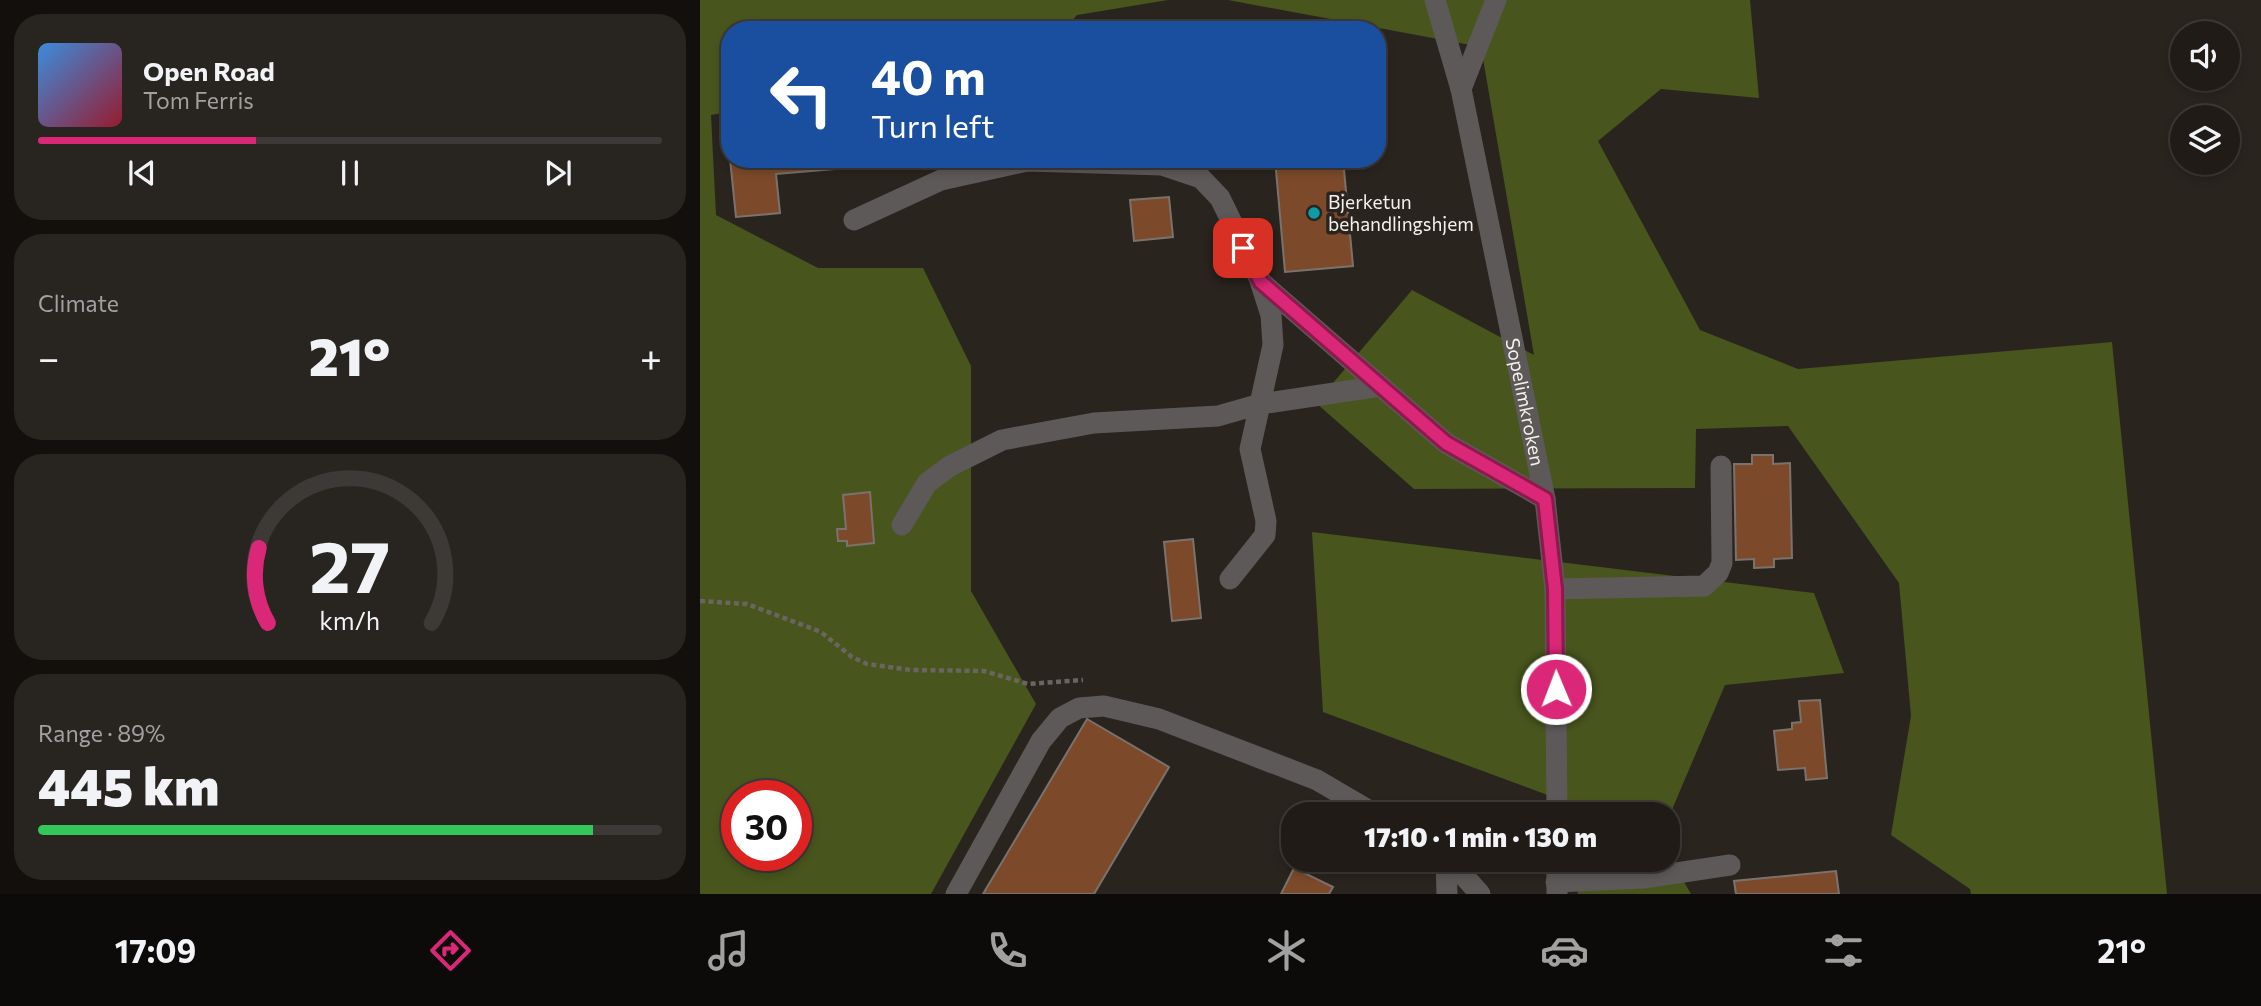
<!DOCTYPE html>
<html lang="en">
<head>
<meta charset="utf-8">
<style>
	:root { --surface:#201b17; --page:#282420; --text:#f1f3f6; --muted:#a2a1a1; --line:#3d3936; --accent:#db2777 }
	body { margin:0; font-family:Commissioner,sans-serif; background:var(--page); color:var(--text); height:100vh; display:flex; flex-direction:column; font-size:26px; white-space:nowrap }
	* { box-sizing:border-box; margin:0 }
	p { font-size:23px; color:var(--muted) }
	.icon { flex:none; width:38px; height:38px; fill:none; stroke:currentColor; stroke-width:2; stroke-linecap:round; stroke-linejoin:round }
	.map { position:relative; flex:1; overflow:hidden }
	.drawer { display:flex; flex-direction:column; gap:14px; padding:14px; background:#120f0d; width:700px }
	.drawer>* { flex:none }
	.banner { position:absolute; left:21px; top:21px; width:665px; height:147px; border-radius:28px; box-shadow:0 4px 10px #0003,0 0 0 2px var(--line); background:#1a4fa0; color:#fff; overflow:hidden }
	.buttons { position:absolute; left:1470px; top:21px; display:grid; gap:14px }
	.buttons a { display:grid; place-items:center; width:70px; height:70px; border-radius:50%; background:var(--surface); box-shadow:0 4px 10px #0003,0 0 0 2px var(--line); font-size:35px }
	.speed { position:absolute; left:21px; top:780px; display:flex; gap:14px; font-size:35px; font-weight:700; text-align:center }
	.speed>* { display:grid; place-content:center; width:91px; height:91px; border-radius:50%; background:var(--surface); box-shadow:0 4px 10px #0003,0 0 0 2px var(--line); line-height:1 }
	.speed .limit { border:10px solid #d22; background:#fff; color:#111 }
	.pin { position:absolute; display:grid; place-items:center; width:60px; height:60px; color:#fff; margin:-30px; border-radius:14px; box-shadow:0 4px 10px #0006 }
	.me { position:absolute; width:77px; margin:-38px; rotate:359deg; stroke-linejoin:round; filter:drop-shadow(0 0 5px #0008) }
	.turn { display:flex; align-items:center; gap:24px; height:147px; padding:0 35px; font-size:32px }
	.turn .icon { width:91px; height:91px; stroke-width:2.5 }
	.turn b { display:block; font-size:49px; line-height:60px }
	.big { font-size:52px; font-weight:800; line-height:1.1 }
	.drawer .tile { flex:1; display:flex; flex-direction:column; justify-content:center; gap:10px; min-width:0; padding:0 24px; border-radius:28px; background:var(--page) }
	.drawer .dial { align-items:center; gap:0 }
	.dial svg { height:182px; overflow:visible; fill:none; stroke:var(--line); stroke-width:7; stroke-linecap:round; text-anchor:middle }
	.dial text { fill:var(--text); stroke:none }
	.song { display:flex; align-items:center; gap:21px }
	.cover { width:84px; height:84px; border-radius:10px; background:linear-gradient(135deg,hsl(210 70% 55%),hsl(350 70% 35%)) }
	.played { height:7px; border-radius:4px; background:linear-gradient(90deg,var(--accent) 35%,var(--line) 35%) }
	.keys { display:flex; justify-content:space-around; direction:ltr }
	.heat { display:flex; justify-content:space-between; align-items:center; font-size:38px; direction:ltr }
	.charge { height:10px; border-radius:5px; background:linear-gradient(90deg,#34c759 89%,var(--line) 0) }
	.trip { position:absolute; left:581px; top:802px; width:399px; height:70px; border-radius:28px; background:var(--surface); box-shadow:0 4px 10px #0003,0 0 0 2px var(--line); font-weight:800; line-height:70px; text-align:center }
	.menu { display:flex; height:112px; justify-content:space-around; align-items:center; background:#0d0b09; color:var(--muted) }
	.menu .icon { width:49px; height:49px }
	.menu .selected { color:var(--accent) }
	.menu b { font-size:32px; color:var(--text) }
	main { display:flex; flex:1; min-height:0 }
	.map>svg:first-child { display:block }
	.forest { fill:#48551d; fill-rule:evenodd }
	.building { fill:#7c4a2b; stroke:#7b726d; stroke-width:2 }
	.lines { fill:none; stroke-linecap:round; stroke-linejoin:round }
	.path { stroke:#6a6560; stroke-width:4.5; stroke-dasharray:5 3.5; stroke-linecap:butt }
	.minor { stroke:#5d5958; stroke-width:21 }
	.route-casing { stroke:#8e194d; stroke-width:18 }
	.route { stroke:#db2777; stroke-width:12 }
	.culture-dot { fill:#0f9aa8; stroke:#2a241f; stroke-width:2.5 }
	.labels { text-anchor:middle; stroke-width:7; stroke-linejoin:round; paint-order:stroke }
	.poi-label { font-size:19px; fill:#f5f1ed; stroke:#2a241f; text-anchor:start }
	.street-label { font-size:19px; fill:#f5f1ed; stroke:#2a241f }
</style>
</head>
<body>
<main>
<section class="drawer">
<div class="tile">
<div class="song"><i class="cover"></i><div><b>Open Road</b><p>Tom Ferris</p></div></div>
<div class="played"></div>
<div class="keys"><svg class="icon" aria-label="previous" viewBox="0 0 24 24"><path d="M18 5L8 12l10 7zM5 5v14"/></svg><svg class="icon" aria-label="pause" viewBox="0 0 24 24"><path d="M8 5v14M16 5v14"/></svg><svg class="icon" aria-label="next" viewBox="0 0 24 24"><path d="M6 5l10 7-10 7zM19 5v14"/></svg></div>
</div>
<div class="tile"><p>Climate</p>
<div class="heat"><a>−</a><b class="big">21°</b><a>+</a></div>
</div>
<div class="tile dial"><svg viewBox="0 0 100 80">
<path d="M14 69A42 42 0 1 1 86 69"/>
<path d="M14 69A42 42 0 0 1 10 36" stroke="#db2777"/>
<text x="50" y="56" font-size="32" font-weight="700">27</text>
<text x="50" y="72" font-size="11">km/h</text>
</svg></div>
<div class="tile"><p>Range · 89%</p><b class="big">445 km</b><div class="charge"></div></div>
</section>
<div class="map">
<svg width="1561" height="894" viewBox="0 0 1561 894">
	<rect width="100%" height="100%" fill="#2a241f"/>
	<!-- forest -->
	<path class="forest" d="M0 0H468L377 15 364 30H30V112L11 115 16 215 118 268H223L271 366V591L336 704 231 894H0ZM37 796H96V856H37Z
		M528 0H1050L1059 98 961 89 898 141 1000 330 1098 369 1412 342 1467 894H1271L1270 889 1191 835 1211 716 1199 583 1088 426 996 429 995 488 714 489 616 403 712 290 834 355 781 47Z
		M612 532 1114 593 1144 673 1025 685 968 819V814H873L872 804 623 712Z
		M968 854 991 894H878L875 859H968Z"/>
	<!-- building -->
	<path class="building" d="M30 159H134V169L76 174 80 213 36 217Z
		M575 159H643L653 266 585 272Z
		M469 197 473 237 434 241 430 200Z
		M1052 455H1073V464L1090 463 1092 558 1074 559V567L1054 568V559L1036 560 1034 464H1052Z
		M170 492 174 543 147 546V541H138L137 529H146L143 495Z
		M493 539 501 618 472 621 464 542Z
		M1120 700 1127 778 1106 780 1105 768 1078 770 1074 731 1092 729V723L1101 722 1099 701Z
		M387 719 469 767 394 894H283Z
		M594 868 633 887 629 894H581Z
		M1136 871 1139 894H1036L1034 881Z"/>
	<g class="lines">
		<!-- path -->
		<path class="path" d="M0 601 47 604 121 632 152 657 167 664 211 670 284 671 328 684 383 680"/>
		<!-- minor -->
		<g class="minor">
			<path d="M735 0 761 89"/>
			<path id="s1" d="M796 0 761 89 845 499 855 589 857 814"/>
			<path d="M154 220 241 180 327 161 462 165 501 178 520 198 561 282 746 443 845 499"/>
			<path d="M202 525 227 483 250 466 302 440 394 423 518 416 560 404 573 345 571 315 561 284"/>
			<path d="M530 579 565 535 566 521 550 449 560 404 681 386"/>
			<path d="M855 589 1004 586 1018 573 1022 563 1021 466"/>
			<path d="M746 859 747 894"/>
			<path d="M749 859 780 894"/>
			<path d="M857 859V894"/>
			<path d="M856 882 943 878 1030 865"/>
			<path d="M256 894 341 741 360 718 379 708 404 706 459 719 617 780 675 814"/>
		</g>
	</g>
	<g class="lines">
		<defs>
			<path id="route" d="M543 248 561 282 746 443 845 499 855 589 856 689"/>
		</defs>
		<!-- route casing -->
		<use href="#route" class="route-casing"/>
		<!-- route -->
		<use href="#route" class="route"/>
	</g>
	<!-- markers -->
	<circle class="culture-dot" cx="614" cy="213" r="7"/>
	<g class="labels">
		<!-- poi labels -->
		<g class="poi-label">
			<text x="628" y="209">Bjerketun<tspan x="628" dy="22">behandlingshjem</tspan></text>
		</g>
		<!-- street labels -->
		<g class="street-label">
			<text dy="7" stroke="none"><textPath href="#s1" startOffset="415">Sopelimkroken</textPath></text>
		</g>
	</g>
</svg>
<div class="buttons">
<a><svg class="icon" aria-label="sound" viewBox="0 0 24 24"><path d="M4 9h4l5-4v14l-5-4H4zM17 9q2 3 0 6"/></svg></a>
<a><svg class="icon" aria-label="layers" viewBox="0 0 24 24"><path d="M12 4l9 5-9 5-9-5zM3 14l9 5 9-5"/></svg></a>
</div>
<div class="speed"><div class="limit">30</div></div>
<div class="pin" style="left:543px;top:248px;background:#d93025"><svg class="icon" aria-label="arrive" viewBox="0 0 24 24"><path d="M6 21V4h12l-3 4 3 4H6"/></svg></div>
<svg class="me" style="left:856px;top:689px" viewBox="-20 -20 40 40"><circle r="17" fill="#db2777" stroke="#fff" stroke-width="3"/><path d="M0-11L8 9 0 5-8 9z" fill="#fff"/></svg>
<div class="trip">17:10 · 1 min · 130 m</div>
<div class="banner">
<div class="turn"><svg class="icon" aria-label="left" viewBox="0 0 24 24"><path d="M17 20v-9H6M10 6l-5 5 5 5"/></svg><div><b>40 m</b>Turn left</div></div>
</div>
</div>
</main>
<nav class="menu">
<b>17:09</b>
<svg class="icon selected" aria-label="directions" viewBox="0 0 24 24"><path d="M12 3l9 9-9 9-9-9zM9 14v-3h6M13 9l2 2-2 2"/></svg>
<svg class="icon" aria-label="music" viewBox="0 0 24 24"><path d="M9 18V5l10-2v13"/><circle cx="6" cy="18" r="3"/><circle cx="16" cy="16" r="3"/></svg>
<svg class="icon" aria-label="phone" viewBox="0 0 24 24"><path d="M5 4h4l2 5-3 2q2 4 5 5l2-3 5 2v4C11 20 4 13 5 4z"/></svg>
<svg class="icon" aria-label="climate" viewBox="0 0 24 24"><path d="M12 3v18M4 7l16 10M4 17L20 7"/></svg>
<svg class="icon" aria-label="car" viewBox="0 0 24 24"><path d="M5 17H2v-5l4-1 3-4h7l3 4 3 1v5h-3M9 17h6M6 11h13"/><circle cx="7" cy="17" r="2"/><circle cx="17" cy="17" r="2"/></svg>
<svg class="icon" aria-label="filters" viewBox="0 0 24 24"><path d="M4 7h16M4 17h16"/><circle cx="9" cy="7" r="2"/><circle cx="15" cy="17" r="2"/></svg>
<b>21°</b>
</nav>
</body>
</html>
